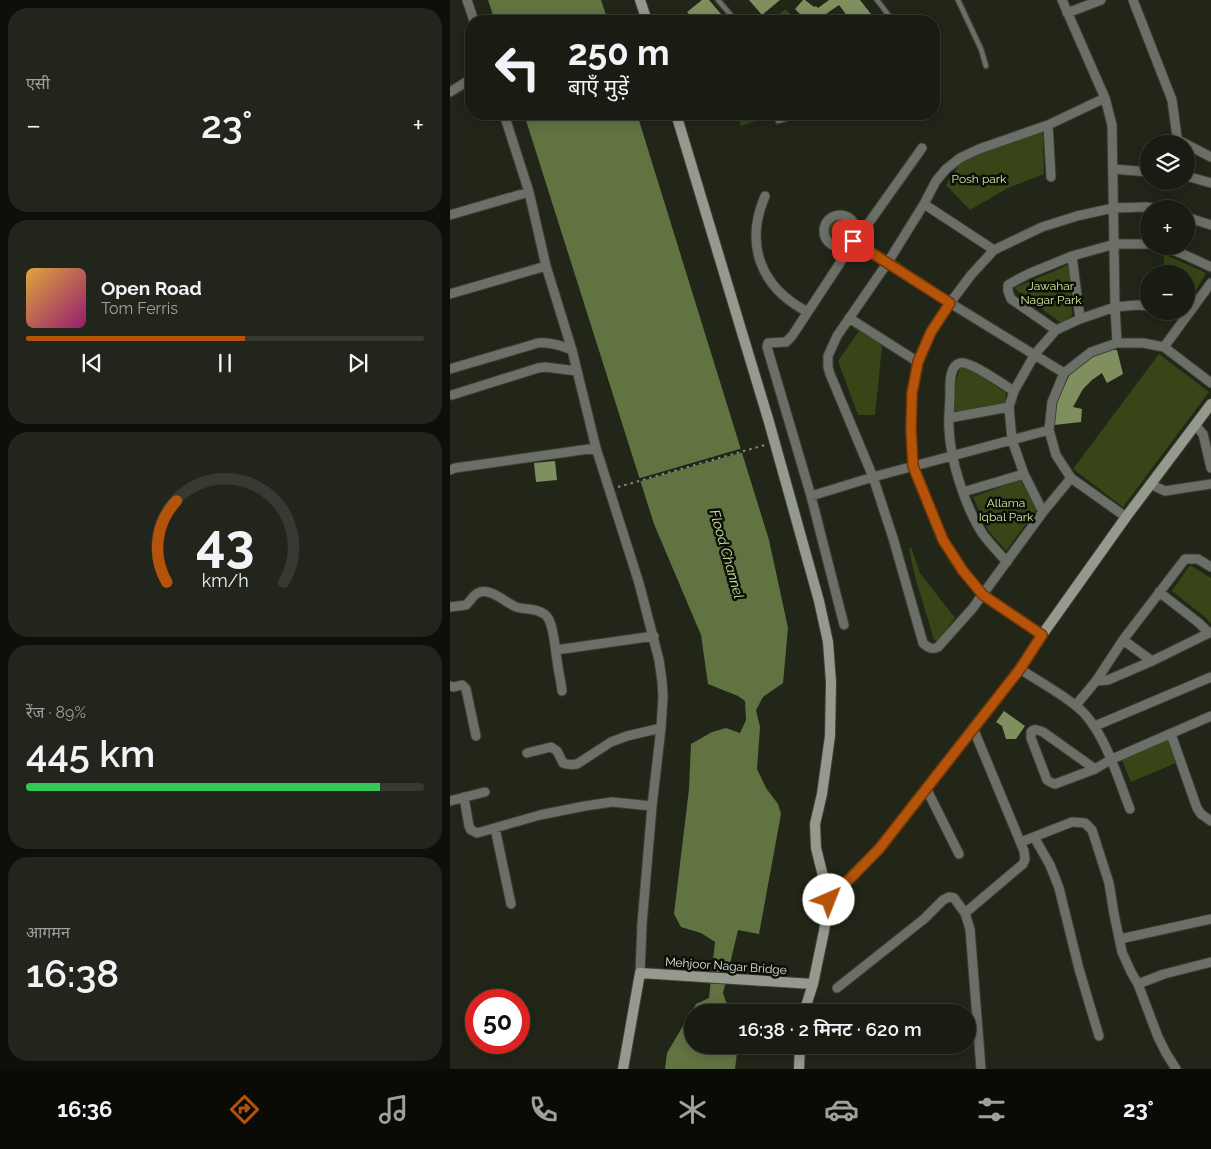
<!DOCTYPE html>
<html lang="hi">
<head>
<meta charset="utf-8">
<style>
	:root { --surface:#191c12; --page:#22251b; --text:#f1f3f6; --muted:#9fa19f; --line:#373a32; --accent:#b45309 }
	body { margin:0; font-family:Raleway,"Noto Sans Devanagari",sans-serif; background:var(--page); color:var(--text); height:100vh; display:flex; flex-direction:column; font-size:19px; white-space:nowrap }
	* { box-sizing:border-box; margin:0 }
	p { font-size:16px; color:var(--muted) }
	.icon { flex:none; width:28px; height:28px; fill:none; stroke:currentColor; stroke-width:2; stroke-linecap:round; stroke-linejoin:round }
	.map { position:relative; flex:1; overflow:hidden }
	.sheet { display:flex; flex-direction:column; gap:8px; padding:8px; background:#0e0f0a; width:450px }
	.sheet>* { flex:none }
	.guide { position:absolute; left:15px; top:15px; width:475px; height:105px; border-radius:20px; box-shadow:0 2px 12px #0003,0 0 0 1px var(--line); background:#191c12; color:var(--text); overflow:hidden }
	.fabs { position:absolute; left:690px; top:135px; display:grid; gap:10px }
	.fabs a { display:grid; place-items:center; width:55px; height:55px; border-radius:50%; background:var(--surface); box-shadow:0 2px 12px #0003,0 0 0 1px var(--line); font-size:25px }
	.speed { position:absolute; left:15px; top:989px; display:flex; gap:10px; font-size:25px; font-weight:700; text-align:center }
	.speed>* { display:grid; place-content:center; width:65px; height:65px; border-radius:50%; background:var(--surface); box-shadow:0 2px 12px #0003,0 0 0 1px var(--line); line-height:1 }
	.speed .limit { border:8px solid #d22; background:#fff; color:#111 }
	.pin { position:absolute; display:grid; place-items:center; width:42px; height:42px; color:#fff; margin:-21px; border-radius:10px; box-shadow:0 2px 8px #0006 }
	.me { position:absolute; width:55px; margin:-28px; rotate:44deg; stroke-linejoin:round; filter:drop-shadow(0 0 4px #0008) }
	.turn { display:flex; align-items:center; gap:18px; height:105px; padding:0 20px; font-size:22px }
	.turn .icon { width:65px; height:65px; stroke-width:2.5 }
	.turn b { display:block; font-size:35px; line-height:42px }
	.big { font-size:38px; font-weight:600; line-height:1.1 }
	.sheet .tile { flex:1; display:flex; flex-direction:column; justify-content:center; gap:8px; min-width:0; padding:0 18px; border-radius:20px; background:var(--page) }
	.sheet .dial { align-items:center; gap:0 }
	.dial svg { height:130px; overflow:visible; fill:none; stroke:var(--line); stroke-width:7; stroke-linecap:round; text-anchor:middle }
	.dial text { fill:var(--text); stroke:none }
	.song { display:flex; align-items:center; gap:15px }
	.cover { width:60px; height:60px; border-radius:8px; background:linear-gradient(135deg,hsl(40 70% 55%),hsl(320 70% 35%)) }
	.played { height:5px; border-radius:2px; background:linear-gradient(90deg,var(--accent) 55%,var(--line) 55%) }
	.keys { display:flex; justify-content:space-around; direction:ltr }
	.heat { display:flex; justify-content:space-between; align-items:center; font-size:28px; direction:ltr }
	.charge { height:8px; border-radius:4px; background:linear-gradient(90deg,#34c759 89%,var(--line) 0) }
	.trip { position:absolute; left:234px; top:1004px; width:292px; height:50px; border-radius:25px; background:var(--surface); box-shadow:0 2px 12px #0003,0 0 0 1px var(--line); font-weight:600; line-height:50px; text-align:center }
	.menu { display:flex; height:80px; justify-content:space-around; align-items:center; background:#0a0b07; color:var(--muted) }
	.menu .icon { width:35px; height:35px }
	.menu .current { color:var(--accent) }
	.menu b { font-size:22px; color:var(--text) }
	main { display:flex; flex:1; min-height:0 }
	.map>svg:first-child { display:block }
	.green { fill:#374517 }
	.water { fill:#627342 }
	.pier { fill:#212618 }
	.building { fill:#7f905e }
	.lines { fill:none; stroke-linecap:round; stroke-linejoin:round }
	.service-casing { stroke:#3c4134; stroke-width:7 }
	.minor-casing { stroke:#3c4134; stroke-width:11 }
	.secondary-casing { stroke:#3c4134; stroke-width:12 }
	.path { stroke:#83887c; stroke-width:2; stroke-dasharray:2.5 4; stroke-linecap:butt }
	.service { stroke:#6c6f68; stroke-width:4.5 }
	.minor { stroke:#6c6f68; stroke-width:9 }
	.secondary { stroke:#969a8e; stroke-width:10 }
	.route-casing { stroke:#753606; stroke-width:12 }
	.route { stroke:#b45309; stroke-width:9 }
	.labels { text-anchor:middle; stroke-width:5; stroke-linejoin:round; paint-order:stroke }
	.park-label { font-size:12px; fill:#d1ec9f; stroke:#0c0e08 }
	.street-label { font-size:12px; fill:#e2e6dd; stroke:#0c0e08 }
	.water-label { font-size:14px; font-style:italic; fill:#c9e397; stroke:#0c0e08 }
</style>
</head>
<body>
<main>
<section class="sheet">
<div class="tile"><p>एसी</p>
<div class="heat"><a>−</a><b class="big">23°</b><a>+</a></div>
</div>
<div class="tile">
<div class="song"><i class="cover"></i><div><b>Open Road</b><p>Tom Ferris</p></div></div>
<div class="played"></div>
<div class="keys"><svg class="icon" aria-label="previous" viewBox="0 0 24 24"><path d="M18 5L8 12l10 7zM5 5v14"/></svg><svg class="icon" aria-label="pause" viewBox="0 0 24 24"><path d="M8 5v14M16 5v14"/></svg><svg class="icon" aria-label="next" viewBox="0 0 24 24"><path d="M6 5l10 7-10 7zM19 5v14"/></svg></div>
</div>
<div class="tile dial"><svg viewBox="0 0 100 80">
<path d="M14 69A42 42 0 1 1 86 69"/>
<path d="M14 69A42 42 0 0 1 20 19" stroke="#b45309"/>
<text x="50" y="56" font-size="32" font-weight="700">43</text>
<text x="50" y="72" font-size="11">km/h</text>
</svg></div>
<div class="tile"><p>रेंज · 89%</p><b class="big">445 km</b><div class="charge"></div></div>
<div class="tile"><p>आगमन</p><b class="big">16:38</b></div>
</section>
<div class="map">
<svg width="761" height="1069" viewBox="0 0 761 1069">
	<rect width="100%" height="100%" fill="#212618"/>
	<!-- green -->
	<path class="green" d="M336 9 346 21H318Z
		M287 114H326L291 126Z
		M591 131 593 135 594 174 558 188 520 210 496 185 511 162 547 146Z
		M376 231a14 14 0 1 1 28 0a14 14 0 1 1-28 0Z
		M714 254 756 273 737 305 736 274H714Z
		M620 264 622 316 611 323 564 288Z
		M411 328 432 346 425 415H408L388 361Z
		M709 354 759 392 673 507 623 469Z
		M512 363 556 393 555 403 503 413 504 386Z
		M570 480 587 509 556 551 538 530 523 497Z
		M461 547 470 573 505 618 488 640H484L464 573 459 548Z
		M740 565 761 578V624L756 618 722 591Z
		M719 737 728 762 681 782 671 758Z"/>
	<!-- water -->
	<path class="water" d="M38 0H151L158 21H45Z
		M74 114H187L319 540 338 628 333 683 313 697 306 710 310 727 307 769 316 788 328 804 331 814 309 934 288 930 273 993 276 1002 292 1012H242V1045H288L285 1069H215L217 1053 246 1004 259 998 265 942 251 933 231 927 224 914 239 789 241 744 262 732 276 728 290 733 296 720 295 701 288 696 258 684 251 635 204 524Z"/>
	<!-- pier -->
	<path class="pier" d="M293 448 294 452 188 482 187 479Z"/>
	<!-- building -->
	<path class="building" d="M252 0H259L277 21H245L237 12Z
		M299 0H330L312 15Z
		M353 0H355L364 7 366 6 368 8 379 0H410L421 14 409 21H401L389 5 376 14 378 19 375 21H357L345 9Z
		M424 14 432 21H414Z
		M661 350H667L673 374 657 383 652 373 642 380 633 389 623 407 632 409 631 422 604 425 607 401 620 374 637 358Z
		M105 461 107 480 86 482 84 463Z
		M554 711 575 726 566 739H556L552 726 546 722Z"/>
	<g class="lines">
		<defs>
			<path id="service" d="M268 0 286 21
				M427 0 443 21
				M508 0 531 49 536 66
				M328 121 352 114"/>
			<path id="minor" d="M17 0 24 21
				M612 0 655 98 662 125 665 307 667 343
				M683 0 722 100 728 144
				M617 13 651 0
				M0 92 21 79
				M54 114 79 192 96 266 122 350 146 448 189 583 209 660 212 681 213 697 211 728 202 806 192 924 190 973
				M598 125 601 177
				M728 140 761 157
				M663 169 699 172
				M736 176 761 183
				M315 196C294 245 311 288 358 312
				M474 204 544 250
				M374 231a16 16 0 1 1 32 0a16 16 0 1 1-32 0Z
				M0 215 79 192
				M736 217 761 225
				M406 230 415 227 418 224 472 148
				M403 241 438 262 500 303 614 373
				M713 246 735 255 761 267
				M622 256 630 319
				M0 294 96 266
				M399 318 468 362
				M606 330 561 299 558 291V285L563 282 578 274 622 256 665 244H699
				M714 347 761 283
				M0 369 88 343C100 342 110 345 122 350
				M2 395 88 368 95 367 127 371
				M499 418 559 407
				M746 426 753 434 761 468
				M0 470 5 468 146 448
				M621 478 593 512 522 609 488 647C482 650 478 648 473 643L443 538 423 477 380 374 378 367V356L387 336 438 262 474 204 486 181 496 169 510 158 529 149 598 125 655 98
				M700 484 715 491 761 484
				M513 492 574 474
				M361 496 423 477 599 430
				M593 512 574 474 562 440 559 407 564 391 585 354 606 330 630 319 665 307 687 305 699 306
				M676 517 621 478 606 455 599 430 602 402 614 373 641 352 667 343H693L714 347 761 383
				M557 562C549 553 539 543 532 533 515 506 500 460 499 428 498 417 500 405 500 393 500 384 499 366 510 363 519 360 554 385 564 391
				M709 592 749 623 759 633
				M0 607 16 605C21 601 23 594 30 592 42 589 55 602 66 607 76 610 92 608 98 618 104 627 105 649 107 660 108 670 111 681 112 691
				M394 625 361 496 317 347 318 343 336 342 342 336 390 263 393 255 394 247
				M592 635 533 595 513 571 493 540 463 466 461 429 462 393 468 362 481 332 500 303 521 275 544 250 592 227 627 216 663 208 696 207 708 209
				M673 640 702 661
				M106 650 204 636
				M570 669C588 681 607 691 625 705 653 726 667 776 680 809
				M646 681 658 680 702 661 761 632
				M0 686 4 687 12 685 16 689 26 736
				M626 705 646 681 673 640 735 559H748L761 567
				M645 726 761 677
				M721 734 747 808 751 814 761 821
				M77 753 101 747 107 751 113 763C118 765 121 765 127 764L161 742 177 736 211 728
				M645 769 593 732C588 730 584 728 581 732V738L597 780 602 783 605 784 645 769 660 760 761 716
				M476 788 509 854
				M14 797 19 826 21 830 27 833 90 815 135 806 162 802 202 806
				M0 801 35 792
				M45 828 61 904
				M584 837 600 865 609 888 629 969 649 1036
				M571 842 622 822 635 823 642 830 659 883 664 914 672 952 681 972 688 984 708 1037 716 1053 726 1069
				M515 913 573 864 575 859 574 851 523 728
				M670 939 761 919
				M688 984 714 974 761 962
				M387 988 474 919 493 900 499 897 504 898 515 913 520 929 531 1069"/>
			<path id="secondary" d="M190 0 197 21
				M226 114 319 422 369 601 378 642 381 682 380 736 372 794 365 824 366 848 379 900
				M354 1012 363 984 374 931 379 900 429 849 570 669 592 635 676 517 761 404
				M173 1069 190 973 363 984
				M349 1069 350 1045"/>
		</defs>
		<!-- service casing -->
		<use href="#service" class="service-casing"/>
		<!-- minor casing -->
		<use href="#minor" class="minor-casing"/>
		<!-- secondary casing -->
		<use href="#secondary" class="secondary-casing"/>
		<!-- path -->
		<path class="path" d="M168 487 315 445"/>
		<!-- service -->
		<use href="#service" class="service"/>
		<!-- minor -->
		<use href="#minor" class="minor"/>
		<!-- secondary -->
		<use href="#secondary" class="secondary"/>
	</g>
	<g class="lines">
		<defs>
			<path id="route" d="M379 900 429 849 570 669 592 635 533 595 513 571 493 540 463 466 461 429 462 393 468 362 481 332 500 303 403 241"/>
		</defs>
		<!-- route casing -->
		<use href="#route" class="route-casing"/>
		<!-- route -->
		<use href="#route" class="route"/>
	</g>
	<g class="labels">
		<!-- park labels -->
		<g class="park-label">
			<text x="529" y="183">Posh park</text>
			<text x="601" y="290">Jawahar<tspan x="601" dy="14">Nagar Park</tspan></text>
			<text x="556" y="507">Allama<tspan x="556" dy="14">Iqbal Park</tspan></text>
		</g>
		<!-- street labels -->
		<g class="street-label">
			<text transform="translate(276 966) rotate(4)" y="4">Mehjoor Nagar Bridge</text>
		</g>
		<!-- water labels -->
		<g class="water-label">
			<text transform="translate(277 554) rotate(74)" y="5">Flood Channel</text>
		</g>
	</g>
</svg>
<div class="fabs">
<a><svg class="icon" aria-label="layers" viewBox="0 0 24 24"><path d="M12 4l9 5-9 5-9-5zM3 14l9 5 9-5"/></svg></a>
<a>+</a>
<a>−</a>
</div>
<div class="speed"><div class="limit">50</div></div>
<div class="pin" style="left:403px;top:241px;background:#d93025"><svg class="icon" aria-label="arrive" viewBox="0 0 24 24"><path d="M6 21V4h12l-3 4 3 4H6"/></svg></div>
<svg class="me" style="left:379px;top:900px" viewBox="-20 -20 40 40"><circle r="19" fill="#fff"/><path d="M0-13L10 11 0 6-10 11z" fill="#b45309"/></svg>
<div class="trip">16:38 · 2 मिनट · 620 m</div>
<div class="guide">
<div class="turn"><svg class="icon" aria-label="left" viewBox="0 0 24 24"><path d="M17 20v-9H6M10 6l-5 5 5 5"/></svg><div><b>250 m</b>बाएँ मुड़ें</div></div>
</div>
</div>
</main>
<nav class="menu">
<b>16:36</b>
<svg class="icon current" aria-label="directions" viewBox="0 0 24 24"><path d="M12 3l9 9-9 9-9-9zM9 14v-3h6M13 9l2 2-2 2"/></svg>
<svg class="icon" aria-label="music" viewBox="0 0 24 24"><path d="M9 18V5l10-2v13"/><circle cx="6" cy="18" r="3"/><circle cx="16" cy="16" r="3"/></svg>
<svg class="icon" aria-label="phone" viewBox="0 0 24 24"><path d="M5 4h4l2 5-3 2q2 4 5 5l2-3 5 2v4C11 20 4 13 5 4z"/></svg>
<svg class="icon" aria-label="climate" viewBox="0 0 24 24"><path d="M12 3v18M4 7l16 10M4 17L20 7"/></svg>
<svg class="icon" aria-label="car" viewBox="0 0 24 24"><path d="M5 17H2v-5l4-1 3-4h7l3 4 3 1v5h-3M9 17h6M6 11h13"/><circle cx="7" cy="17" r="2"/><circle cx="17" cy="17" r="2"/></svg>
<svg class="icon" aria-label="filters" viewBox="0 0 24 24"><path d="M4 7h16M4 17h16"/><circle cx="9" cy="7" r="2"/><circle cx="15" cy="17" r="2"/></svg>
<b>23°</b>
</nav>
</body>
</html>
